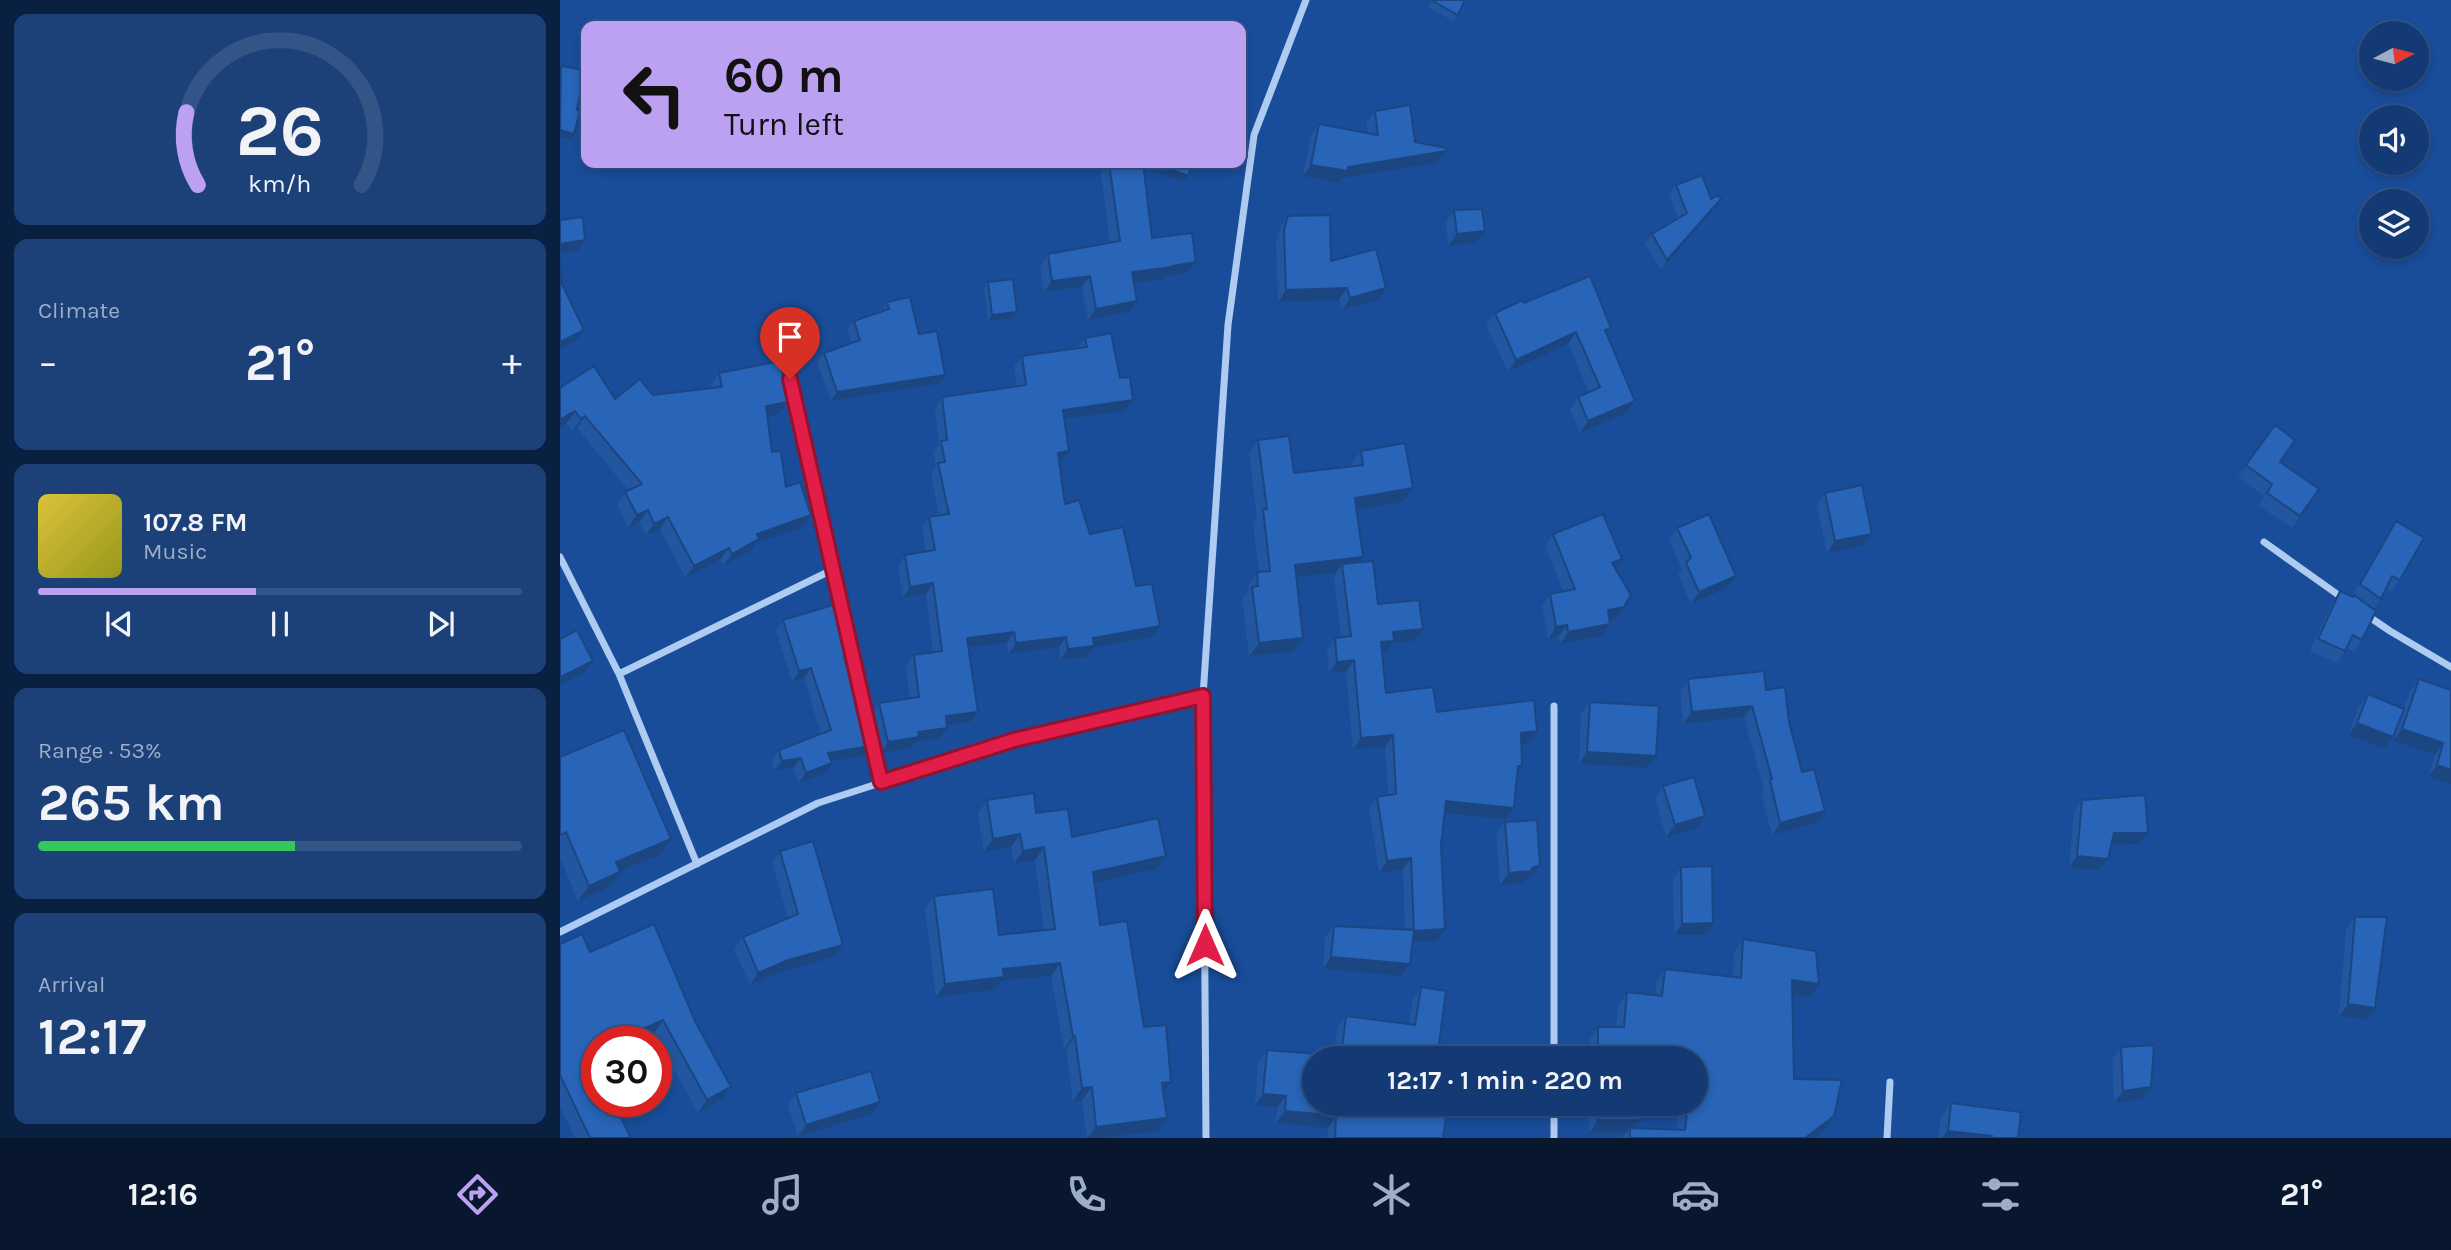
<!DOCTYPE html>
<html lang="en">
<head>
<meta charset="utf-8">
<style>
	:root { --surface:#133a74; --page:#1c4179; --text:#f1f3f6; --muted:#9dadc5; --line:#325486; --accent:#bca0f2 }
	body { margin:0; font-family:Karla,sans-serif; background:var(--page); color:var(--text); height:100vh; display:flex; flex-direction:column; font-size:26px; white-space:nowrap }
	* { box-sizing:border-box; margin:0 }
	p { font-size:23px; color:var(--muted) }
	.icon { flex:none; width:38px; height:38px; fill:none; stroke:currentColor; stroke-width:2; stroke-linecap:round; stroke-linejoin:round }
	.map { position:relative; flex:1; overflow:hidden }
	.details { display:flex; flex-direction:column; gap:14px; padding:14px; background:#0a2040; width:560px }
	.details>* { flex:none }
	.hud { position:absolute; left:21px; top:21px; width:665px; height:147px; border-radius:14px; box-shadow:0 4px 10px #0003,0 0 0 2px var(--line); background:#bca0f2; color:#111; overflow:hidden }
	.needle { width:46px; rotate:83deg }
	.tools { position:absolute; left:1799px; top:21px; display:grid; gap:14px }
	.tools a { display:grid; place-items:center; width:70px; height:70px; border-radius:50%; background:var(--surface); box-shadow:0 4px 10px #0003,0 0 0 2px var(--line); font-size:35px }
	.speed { position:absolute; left:21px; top:1026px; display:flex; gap:14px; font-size:35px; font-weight:700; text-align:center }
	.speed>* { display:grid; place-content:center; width:91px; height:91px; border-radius:50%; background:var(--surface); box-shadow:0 4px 10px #0003,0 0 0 2px var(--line); line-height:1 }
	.speed .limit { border:10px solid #d22; background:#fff; color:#111 }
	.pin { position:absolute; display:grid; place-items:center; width:60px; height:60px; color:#fff; margin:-72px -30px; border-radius:50% 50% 50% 0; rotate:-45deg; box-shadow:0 0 7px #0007 }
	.pin .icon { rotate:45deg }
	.me { position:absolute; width:77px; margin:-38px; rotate:0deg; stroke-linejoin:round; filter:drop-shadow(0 0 5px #0008) }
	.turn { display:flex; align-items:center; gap:24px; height:147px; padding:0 28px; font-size:32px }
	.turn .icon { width:91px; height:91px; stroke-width:2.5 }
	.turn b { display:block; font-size:49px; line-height:60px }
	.big { font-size:52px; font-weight:700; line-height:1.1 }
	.details .widget { flex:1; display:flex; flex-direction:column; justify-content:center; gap:10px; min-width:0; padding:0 24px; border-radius:14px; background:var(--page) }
	.details .dial { align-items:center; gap:0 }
	.dial svg { height:182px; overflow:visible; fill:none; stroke:var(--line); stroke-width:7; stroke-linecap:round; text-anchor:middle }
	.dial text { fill:var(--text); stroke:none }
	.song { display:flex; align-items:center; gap:21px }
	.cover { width:84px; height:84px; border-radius:10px; background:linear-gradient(135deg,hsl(50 70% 55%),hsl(60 70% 35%)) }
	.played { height:7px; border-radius:4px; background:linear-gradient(90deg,var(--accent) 45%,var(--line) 45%) }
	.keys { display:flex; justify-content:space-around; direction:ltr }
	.heat { display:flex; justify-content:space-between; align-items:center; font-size:38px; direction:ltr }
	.charge { height:10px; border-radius:5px; background:linear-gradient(90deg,#34c759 53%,var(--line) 0) }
	.trip { position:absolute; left:742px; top:1046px; width:406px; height:70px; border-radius:35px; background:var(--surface); box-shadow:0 4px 10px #0003,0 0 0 2px var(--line); font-weight:700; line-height:70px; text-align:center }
	.tabs { display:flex; height:112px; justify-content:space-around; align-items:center; background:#08172e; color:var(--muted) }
	.tabs .icon { width:49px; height:49px }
	.tabs .current { color:var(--accent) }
	.tabs b { font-size:32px; color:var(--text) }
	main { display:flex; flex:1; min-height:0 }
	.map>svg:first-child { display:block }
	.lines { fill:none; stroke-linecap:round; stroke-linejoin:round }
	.street { stroke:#aecbf1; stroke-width:7 }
	.wall { fill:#22569e }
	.shaded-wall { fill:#1c4681 }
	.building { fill:#2864b8; stroke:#1c4681; stroke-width:2 }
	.route-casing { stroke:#92132f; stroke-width:18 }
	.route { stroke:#e11d48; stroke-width:12 }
</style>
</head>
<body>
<main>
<section class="details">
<div class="widget dial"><svg viewBox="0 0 100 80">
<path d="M14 69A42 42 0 1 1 86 69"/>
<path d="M14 69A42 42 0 0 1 9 37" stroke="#bca0f2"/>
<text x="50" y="56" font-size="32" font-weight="700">26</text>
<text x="50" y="72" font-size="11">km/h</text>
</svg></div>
<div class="widget"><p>Climate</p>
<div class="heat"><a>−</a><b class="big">21°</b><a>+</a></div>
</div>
<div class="widget">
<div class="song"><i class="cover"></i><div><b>107.8 FM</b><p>Music</p></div></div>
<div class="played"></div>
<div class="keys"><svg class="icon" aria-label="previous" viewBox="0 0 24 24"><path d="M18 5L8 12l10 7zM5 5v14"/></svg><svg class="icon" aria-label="pause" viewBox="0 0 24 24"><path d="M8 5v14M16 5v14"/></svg><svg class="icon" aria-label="next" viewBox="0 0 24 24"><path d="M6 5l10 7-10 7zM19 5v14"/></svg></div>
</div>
<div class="widget"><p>Range · 53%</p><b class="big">265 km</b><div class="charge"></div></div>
<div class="widget"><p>Arrival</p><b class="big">12:17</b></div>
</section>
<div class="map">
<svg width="1891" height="1138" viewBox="0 0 1891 1138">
	<rect width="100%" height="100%" fill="#194d9a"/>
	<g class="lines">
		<!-- street -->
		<path class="street" d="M230 379 306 712
			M1704 542 1784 599
			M0 557 59 674 137 864
			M1805 614 1830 631 1891 667
			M59 674 274 569
			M312 741 321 782
			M0 932 258 803 454 740 643 696
			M994 1059V706
			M646 1138 643 696 668 325 694 135 746 0
			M994 1138V1104
			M1327 1138 1330 1082"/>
	</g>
	<!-- wall -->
	<path class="wall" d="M872 0H905L893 21 868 7Z
		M815 111 855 142 886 151 877 163 783 178 779 183 743 176 751 136 759 124 808 133 806 123Z
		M548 163H583L592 238 636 262 628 273 606 277 604 279 574 282 569 312 528 320 522 287 484 292 480 266 488 254 550 243 541 172Z
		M1116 185 1151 199 1154 209 1101 270 1085 244 1092 234 1118 219 1109 195Z
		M894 210 925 231 916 243 888 246 886 222Z
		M728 216 771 261 826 288 818 300 782 310 779 300 718 302 716 242 720 228Z
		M428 282 457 312 453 318 428 321 424 288Z
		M327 302 359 334 378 384 271 401 257 362 264 353 292 343 287 330 294 321 321 312Z
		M964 303 1047 334 1066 413 1020 433 1010 409 1018 397 1029 392 1008 344 948 372 926 325 935 313Z
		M525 338 560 378 573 400 565 411 504 419 509 451 501 462H499L505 504 576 586 600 626 592 637 533 648 527 657 500 660 499 647 449 654 447 643 409 647 410 722 387 726V728L380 738 355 742 351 748 321 753 312 714 319 703 350 698 346 666 354 655 373 652 366 594 343 598 338 566 345 555 366 552 362 528 369 517 379 516 371 474 376 467 373 452 379 444 375 408 382 397 457 387 454 367 462 356 517 349Z
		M159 373 228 402 219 414 207 416 212 452 226 487 243 527 196 543 191 551 163 566 160 560 125 578 100 529 86 535 79 522 68 527 57 504 65 492 69 491 17 428 12 431 7 423 0 427V388L55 399 152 388 151 385Z
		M1715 425 1720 462 1759 489 1732 528 1698 505 1704 496 1678 477Z
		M698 440 734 473 791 466V465L801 451 853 488 843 502 797 510 799 562 818 604 863 629 854 641 832 643 826 652 822 653 826 693 877 712 977 731 969 743 961 744 958 771 946 819 885 814 881 845 877 941 853 942 850 964 841 976 763 969 765 938 774 926 845 930 843 869 819 873 809 808 817 797 828 795 825 747 793 749 786 672 769 673 767 649 775 638 781 637 774 576 776 573 737 577 733 652 689 656 682 600 688 592V586L697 572H699L693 523 697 518 689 454Z
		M1265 493 1312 534 1303 546 1267 553 1257 505Z
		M1836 521 1840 580 1832 592 1826 589 1821 599 1814 609 1802 640 1794 652 1787 648 1777 663 1750 651 1772 603 1780 591 1792 596 1828 533Z
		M1117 528 1167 588 1131 604 1118 575 1122 569 1109 540Z
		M993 534 1064 607 1056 619 1049 620 1050 624 1042 636 1000 644 998 637 988 639 982 606 990 594 1003 591 985 546Z
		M223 620 285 661 309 755 272 761 265 773 239 783 233 768 215 771 212 761 219 750 261 734 244 678 232 682 216 630Z
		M1128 679 1206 690 1229 722 1242 772 1265 811 1257 823 1212 835 1201 792 1204 789 1184 717 1123 724 1120 691Z
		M1859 679 1891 690V784L1868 777 1875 755 1833 741 1850 691Z
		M1808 694 1833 737 1824 749 1788 735 1799 706Z
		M1030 702 1096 756 1087 768 1019 764 1021 714Z
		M0 757 111 839 100 855 60 871 50 887 18 901 0 857Z
		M1103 786 1145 816 1137 828 1106 837 1095 798Z
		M427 800 476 813 512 837 606 856 597 869 534 883 540 925 584 1027 611 1082 604 1093 607 1118 598 1131 541 1138H527L522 1100 513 1101 506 1049H504L491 976 441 981 435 990 376 997 365 909 374 896 439 935 484 930 475 860 454 864 451 847 424 852 418 813Z
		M1522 800 1579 844 1551 845 1548 859 1539 870 1509 868 1514 812Z
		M945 822 972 877 967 878 964 883 940 885 936 834Z
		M220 851 274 957 220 972 190 985 174 949 183 937 228 918 212 862Z
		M1121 867 1145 935H1114L1113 879Z
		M1795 917 1807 1020 1779 1016 1786 929Z
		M94 924 162 1099 138 1113 94 1033 75 1041H37L57 1109 71 1138H15L0 1107V944L30 952Z
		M1183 939 1250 997 1233 994 1234 1079 1274 1116 1265 1130 1254 1138H1063L1066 1133H1029V1104H1079L1080 1120 1074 1128 1117 1130 1119 1104H1136V1059H1029V1040L1038 1027H1056L1058 1006 1067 992 1095 995 1096 982 1105 969 1173 977 1174 952Z
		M861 987 877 1059H754L883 1138H767L768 1128 716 1123 717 1108 695 1105 698 1062 707 1050 774 1056 777 1028 786 1016 849 1024 853 999Z
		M1561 1047 1591 1087 1582 1099 1554 1103 1552 1059Z
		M236 1093 312 1114 238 1137 228 1105Z
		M1391 1103 1458 1138H1378L1380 1119Z"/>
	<!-- shaded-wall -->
	<path class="shaded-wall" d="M0 130 14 134 10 140 0 137Z
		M886 151 877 163 783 178 779 183 743 176 751 165 788 167Z
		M596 163 628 176 624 182 592 170Z
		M1161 199 1154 209 1101 270 1107 260Z
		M925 231 916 243 888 246 897 234Z
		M25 240 18 251 0 253V244Z
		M636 262 628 273 606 277 604 279 564 284 572 272Z
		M530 276 522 287 484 292 492 281Z
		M787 288 779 300 718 302 726 290Z
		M826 288 818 300 782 310 790 298Z
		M577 301 569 312 528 320 536 309Z
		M457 312 453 318 428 321 432 315Z
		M24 330 16 341 0 349V342Z
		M1016 332 1008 344 948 372 956 360Z
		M385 375 378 384 271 401 277 392Z
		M573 400 565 411 495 420 503 410Z
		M1075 401 1066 413 1020 433 1028 421Z
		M228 402 219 414 198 418 206 406Z
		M15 411 7 423 0 427V421L1 419Z
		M25 416 17 428 12 431 21 419Z
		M509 451 501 462 490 463 498 453Z
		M853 488 843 502 786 512 795 498Z
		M88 510 79 522 68 527 77 515Z
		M251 515 243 527 196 543 191 551 163 566 172 554 197 534Z
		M108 517 100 529 86 535 94 524Z
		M1312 534 1303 546 1267 553 1275 541Z
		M169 548 160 560 125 578 134 566Z
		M803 557 793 571 782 564 776 573 726 578 735 565Z
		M1062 559 1054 571 1052 563Z
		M1176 576 1167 588 1131 604 1139 592Z
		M373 583 366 594 343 598 350 587Z
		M1064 607 1056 619 1040 622 1048 610Z
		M1050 624 1042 636 1000 644 1008 632Z
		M1007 625 998 637 988 639 996 627Z
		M600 626 592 637 533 648 527 657 500 660 508 649 533 638Z
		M863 629 854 641 832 643 826 652 813 654 821 642 833 632Z
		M454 632 447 643 400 648 407 638Z
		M506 637 499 647 449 654 456 643Z
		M743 638 733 652 689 656 699 643Z
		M794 660 786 672 769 673 777 662Z
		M33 661 24 673 0 685V677Z
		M251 668 244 678 232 682 239 671Z
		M1192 706 1184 717 1123 724 1132 712Z
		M418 712 410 722 378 727 386 716Z
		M1797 723 1833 737 1824 749 1788 735Z
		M387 728 380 738 355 742 351 748 321 753 328 742 358 732Z
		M1842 729 1883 743 1875 755 1833 741Z
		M977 731 969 743 953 745 961 733Z
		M833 735 825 747 793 749 801 738Z
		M316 745 309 755 261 763 268 753Z
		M1027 752 1096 756 1087 768 1019 764Z
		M241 758 233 768 215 771 222 761Z
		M272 763 265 773 239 783 246 773Z
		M1877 765 1891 770V784L1868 777Z
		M886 801 954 808 946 819 878 813Z
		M1265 811 1257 823 1212 835 1220 823Z
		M1145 816 1137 828 1106 837 1115 825Z
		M1554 833H1588L1579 844 1546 845Z
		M460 834 451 847 424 852 433 839Z
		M111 839 100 855 45 877 56 862Z
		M484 847 475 860 454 864 463 851Z
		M606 856 597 869 524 885 533 872Z
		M1517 856 1548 859 1539 870 1509 868Z
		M851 858 843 869 819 873 827 861Z
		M980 865 972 877 967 878 964 883 940 885 949 873Z
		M60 872 50 887 18 901 29 886Z
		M1153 923 1145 935H1114L1122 924Z
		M885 929 877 941 846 942 854 931Z
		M283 945 274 957 220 972 190 985 198 973 228 960Z
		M771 957 850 964 841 976 763 969Z
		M500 963 491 976 441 981 435 990 376 997 385 984 443 969Z
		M1232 980 1259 984 1250 997 1223 993Z
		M1788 1004 1815 1008 1807 1020 1779 1016Z
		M103 1020 94 1033 75 1041H60L62 1038Z
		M513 1036H515L506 1049H504Z
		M611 1082 602 1095V1083Z
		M171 1087 162 1099 138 1113 147 1100Z
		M532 1087 522 1100 513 1101 522 1088Z
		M1591 1087 1582 1099 1554 1103 1563 1091Z
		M703 1094 726 1096 717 1108 695 1105Z
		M56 1101H75L44 1115 53 1102Z
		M320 1102 312 1114 238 1137 246 1125Z
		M725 1111 776 1116 768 1128 716 1123Z
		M1274 1116 1265 1130 1254 1138H1245Z
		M607 1118 598 1131 541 1138H528L536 1127Z
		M1038 1120H1080L1070 1133V1128L1066 1133H1029Z
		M1388 1131 1432 1136 1431 1138H1382Z"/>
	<!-- building -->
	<path class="building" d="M873 0H905L898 15 873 1Z
		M1 66 24 70 17 110 20 111 14 134 0 130Z
		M850 105 855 142 886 148V151L788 167V171L751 165 759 124 818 135 815 111Z
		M549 163H583L592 238 632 233 636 262 612 266V267L572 272 577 301 536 309 530 276 492 281 488 254 560 241Z
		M596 163H633L628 176Z
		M1142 175 1151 199 1158 195 1161 199 1107 260 1092 234 1127 213 1116 185Z
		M922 209 925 231 897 234 894 210Z
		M770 215 771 261 816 249 826 288 790 298 787 288 726 290 724 230 728 216Z
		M23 217 25 240 0 244V220Z
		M0 258 2 284 24 330 0 342Z
		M1030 276 1051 328 1045 330 1075 401 1028 421 1018 397 1040 387 1016 332 956 360 935 313 963 300 964 303Z
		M453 279 457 312 432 315 428 282Z
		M350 297 359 334 377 331 385 375 277 392 264 353 300 340 294 321 329 309 327 302Z
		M551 333 560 378 570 377 573 400 503 410 509 451 498 453 505 504 519 500 530 534 563 527 576 586 592 584 600 626 533 638 534 646 508 649 506 637 456 643 454 632 407 638 418 712 386 716 387 728 358 732 359 737 328 742 319 703 359 697 354 655 382 651 373 583 350 587 345 555 375 550 369 517 389 514 378 463 385 462 381 441 387 440 382 397 466 385 462 356 527 347 525 338Z
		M220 361 228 402 206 406 212 452 221 451 226 487 240 482 251 515 197 534 199 539 172 554 169 548 134 566 108 517 94 524 88 510 77 515 65 492 82 484 25 416 21 419 15 411 1 419 0 417V388L34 366 55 399 80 379 93 395 162 387 159 373Z
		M1715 425 1735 440 1720 462 1759 489 1740 516 1707 493 1712 484 1686 465Z
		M729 436 734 473 803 465 801 451 845 443 853 488 795 498 803 557 735 565 743 638 699 643 692 587 698 586 697 572 710 571 703 509H707L698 440Z
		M1302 485 1312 534 1275 541 1265 493Z
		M1043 514 1062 559 1052 563 1071 595 1064 607 1048 610 1050 624 1008 632 1007 625 996 627 990 594 1015 589 993 534Z
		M1149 514 1176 576 1139 592 1126 563 1131 557 1117 528Z
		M1836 521 1864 538 1840 580 1832 576 1821 599 1800 584Z
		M813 561 818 604 859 600 863 629 833 632 834 641 821 642 826 693 873 687 877 712 974 700 977 731 961 733 962 766H958L954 808 886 801 881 845 885 929 854 931 851 858 827 861 817 797 836 794 833 735 801 738 794 660 777 662 775 638 791 636 782 564Z
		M1780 591 1793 597 1794 595 1816 611 1802 640 1793 635 1785 651 1758 639Z
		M273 605 289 656 284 657 299 707 307 706 316 745 268 753 272 763 246 773 241 758 222 761 219 750 271 730 251 668 239 671 223 620Z
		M17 630 33 661 0 677V639Z
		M1204 671 1206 690 1225 687 1229 722 1242 772 1254 769 1265 811 1220 823 1210 780 1212 779 1192 706 1132 712 1128 679Z
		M1859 679 1891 690V770L1877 765 1883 743 1842 729Z
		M1808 694 1844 709 1833 737 1797 723Z
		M1030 702 1099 706 1096 756 1027 752Z
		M64 730 111 839 56 862 60 872 29 886 6 832 0 835V757Z
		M1134 777 1145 816 1115 825 1103 786Z
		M474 793 476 813 508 809 512 837 598 818 606 856 533 872 540 925 567 921 584 1027 606 1025 611 1082 602 1083 607 1118 536 1127 532 1087 522 1088 515 1036H513L500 963 443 969 444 977 385 984 374 896 433 889 439 935 495 929 484 847 463 851 460 834 433 839 427 800Z
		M1585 795 1588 833H1554L1548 859 1517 856 1522 800Z
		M977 820 980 865 972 868V871L949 873 945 822Z
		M253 841 283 945 228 960 198 973 183 937 238 914 220 851Z
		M1152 866 1153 923 1122 924 1121 867Z
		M1795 917H1827L1815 1008 1788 1004Z
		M94 924 135 1021 171 1087 147 1100 103 1020 62 1038 63 1041H37V1101H56L53 1102 71 1138H30L0 1075V944L22 934 30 952Z
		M774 926 854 930 850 964 771 957Z
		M1183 939 1256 951 1259 984 1232 980 1234 1079 1282 1080 1274 1116 1245 1138H1070V1128L1125 1130 1128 1104H1136V1059H1038V1027H1064L1067 992 1102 996 1105 969 1181 978Z
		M861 987 886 991 877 1059H754V1104H888L883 1138H775L776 1116 725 1111 726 1096 703 1094 707 1050 781 1056 786 1016 855 1025Z
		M1594 1045 1591 1087 1563 1091 1561 1047Z
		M311 1071 320 1102 246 1125 236 1093Z
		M1391 1103 1461 1112 1458 1138H1432V1136L1388 1131Z
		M1038 1104H1079L1080 1120H1038Z"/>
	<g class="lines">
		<defs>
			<path id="route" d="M230 379 321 782 454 740 643 696 645 945"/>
		</defs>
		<!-- route casing -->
		<use href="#route" class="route-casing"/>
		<!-- route -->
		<use href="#route" class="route"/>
	</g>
</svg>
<div class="tools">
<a><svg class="needle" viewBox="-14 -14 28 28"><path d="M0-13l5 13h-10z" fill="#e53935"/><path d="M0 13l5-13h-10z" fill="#9dadc5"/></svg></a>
<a><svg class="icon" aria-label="sound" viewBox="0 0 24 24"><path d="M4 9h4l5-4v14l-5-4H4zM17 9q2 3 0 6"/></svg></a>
<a><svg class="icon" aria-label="layers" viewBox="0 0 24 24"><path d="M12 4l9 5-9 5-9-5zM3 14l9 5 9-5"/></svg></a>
</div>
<div class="speed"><div class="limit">30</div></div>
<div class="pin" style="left:230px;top:379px;background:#d93025"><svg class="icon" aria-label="arrive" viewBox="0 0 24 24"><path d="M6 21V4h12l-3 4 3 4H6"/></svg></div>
<svg class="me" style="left:645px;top:945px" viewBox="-20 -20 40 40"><path d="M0-17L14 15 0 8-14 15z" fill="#e11d48" stroke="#fff" stroke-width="4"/></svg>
<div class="trip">12:17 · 1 min · 220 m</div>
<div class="hud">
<div class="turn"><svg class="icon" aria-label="left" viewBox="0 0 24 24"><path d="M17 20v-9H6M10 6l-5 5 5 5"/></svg><div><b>60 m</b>Turn left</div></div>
</div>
</div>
</main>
<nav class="tabs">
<b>12:16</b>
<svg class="icon current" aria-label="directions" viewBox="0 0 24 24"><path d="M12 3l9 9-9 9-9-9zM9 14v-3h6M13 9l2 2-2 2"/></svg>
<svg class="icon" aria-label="music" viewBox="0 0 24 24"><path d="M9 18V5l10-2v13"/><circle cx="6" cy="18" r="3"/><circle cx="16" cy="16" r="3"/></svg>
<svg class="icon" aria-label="phone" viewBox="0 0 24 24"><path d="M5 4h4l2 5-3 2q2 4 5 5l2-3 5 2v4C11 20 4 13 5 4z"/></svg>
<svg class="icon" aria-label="climate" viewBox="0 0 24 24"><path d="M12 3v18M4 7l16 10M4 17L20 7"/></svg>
<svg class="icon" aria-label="car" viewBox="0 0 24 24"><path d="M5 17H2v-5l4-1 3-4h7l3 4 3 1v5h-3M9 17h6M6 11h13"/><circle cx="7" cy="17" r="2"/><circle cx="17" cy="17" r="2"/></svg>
<svg class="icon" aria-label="filters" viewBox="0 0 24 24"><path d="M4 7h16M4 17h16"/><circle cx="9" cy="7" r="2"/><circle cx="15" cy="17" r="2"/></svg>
<b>21°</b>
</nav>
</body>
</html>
